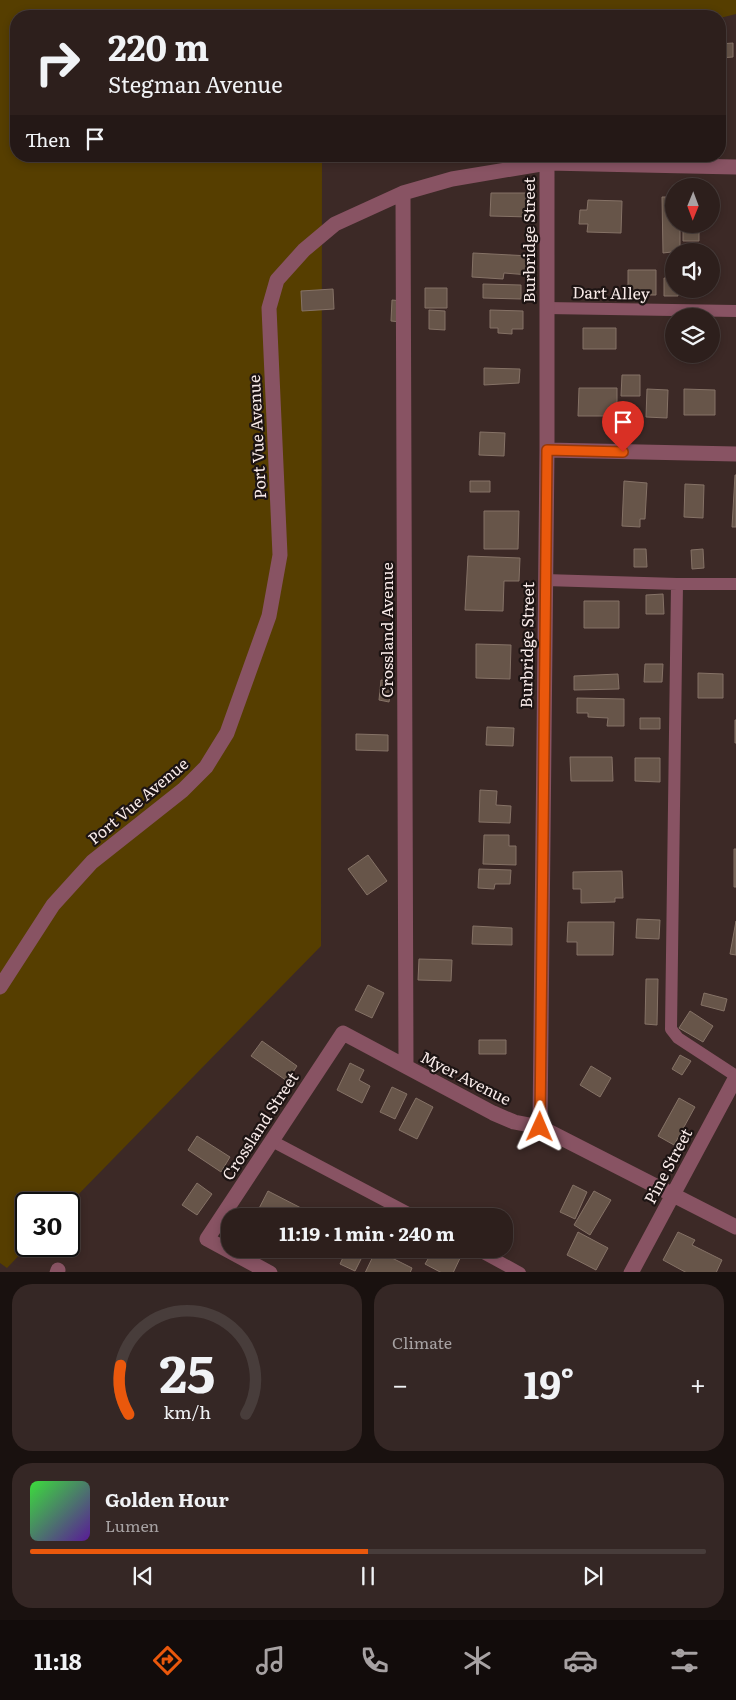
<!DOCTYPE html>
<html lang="en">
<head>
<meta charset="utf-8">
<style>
	:root { --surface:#2d1f1c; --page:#352725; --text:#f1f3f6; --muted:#a7a2a3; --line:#483d3b; --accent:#ea580c }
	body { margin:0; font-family:Literata,serif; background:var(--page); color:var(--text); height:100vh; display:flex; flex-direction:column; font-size:19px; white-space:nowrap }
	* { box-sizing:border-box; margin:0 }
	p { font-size:16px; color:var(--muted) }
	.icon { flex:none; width:28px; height:28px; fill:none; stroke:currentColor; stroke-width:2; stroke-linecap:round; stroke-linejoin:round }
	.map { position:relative; height:1272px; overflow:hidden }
	.side { display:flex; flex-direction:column; gap:12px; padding:12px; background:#19110f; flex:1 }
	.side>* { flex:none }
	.hud { position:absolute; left:10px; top:10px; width:716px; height:152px; border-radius:20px; box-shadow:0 2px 8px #0003,0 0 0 1px var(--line); background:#2d1f1c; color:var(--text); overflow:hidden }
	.needle { width:32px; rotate:181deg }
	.tools { position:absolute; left:665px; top:178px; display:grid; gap:10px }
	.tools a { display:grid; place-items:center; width:55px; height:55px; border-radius:50%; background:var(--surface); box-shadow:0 2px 8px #0003,0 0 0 1px var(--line); font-size:25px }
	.speed { position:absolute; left:15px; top:1192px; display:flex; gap:10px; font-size:25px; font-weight:700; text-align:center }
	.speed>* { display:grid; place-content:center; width:65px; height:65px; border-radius:50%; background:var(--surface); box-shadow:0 2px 8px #0003,0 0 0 1px var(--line); line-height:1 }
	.speed .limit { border:2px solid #111; border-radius:8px; background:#fff; color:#111 }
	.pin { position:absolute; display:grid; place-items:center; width:42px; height:42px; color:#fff; margin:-51px -21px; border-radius:50% 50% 50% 0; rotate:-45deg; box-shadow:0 0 5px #0007 }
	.pin .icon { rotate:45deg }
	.me { position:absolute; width:55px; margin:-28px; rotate:1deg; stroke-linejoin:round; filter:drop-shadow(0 0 4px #0008) }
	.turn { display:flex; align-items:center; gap:18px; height:105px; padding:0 15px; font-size:22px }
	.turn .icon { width:65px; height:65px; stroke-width:2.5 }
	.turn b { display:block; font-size:35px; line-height:42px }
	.then { display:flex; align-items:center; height:48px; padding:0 15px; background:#0003; gap:10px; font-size:19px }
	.big { font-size:38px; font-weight:700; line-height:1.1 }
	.side .widget { flex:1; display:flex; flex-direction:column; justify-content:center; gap:8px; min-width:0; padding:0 18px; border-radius:20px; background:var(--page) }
	.side .dial { align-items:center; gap:0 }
	.dial svg { height:130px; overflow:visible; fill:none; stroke:var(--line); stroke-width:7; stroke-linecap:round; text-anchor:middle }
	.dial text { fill:var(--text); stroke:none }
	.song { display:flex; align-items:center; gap:15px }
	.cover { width:60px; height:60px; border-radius:8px; background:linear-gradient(135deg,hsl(120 70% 55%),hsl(270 70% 35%)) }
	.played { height:5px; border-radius:2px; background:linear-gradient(90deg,var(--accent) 50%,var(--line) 50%) }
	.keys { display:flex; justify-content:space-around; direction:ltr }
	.heat { display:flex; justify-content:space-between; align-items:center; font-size:28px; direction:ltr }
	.side .tiles { flex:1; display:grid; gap:12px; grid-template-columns:1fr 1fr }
	.widget:last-child { grid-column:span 2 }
	.trip { position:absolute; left:221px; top:1208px; width:292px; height:50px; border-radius:20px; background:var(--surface); box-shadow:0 2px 8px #0003,0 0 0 1px var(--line); font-weight:700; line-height:50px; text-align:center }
	.tabs { display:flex; height:80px; justify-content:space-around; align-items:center; background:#120c0b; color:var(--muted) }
	.tabs .icon { width:35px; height:35px }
	.tabs .selected { color:var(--accent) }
	.tabs b { font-size:22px; color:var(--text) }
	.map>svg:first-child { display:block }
	.green { fill:#563e00 }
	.building { fill:#675549; stroke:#857266 }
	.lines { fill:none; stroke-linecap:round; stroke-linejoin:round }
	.lane { stroke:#885363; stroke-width:12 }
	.street { stroke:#885363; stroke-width:15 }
	.route-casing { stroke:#983908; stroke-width:12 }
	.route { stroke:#ea580c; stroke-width:9 }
	.labels { text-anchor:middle; stroke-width:4.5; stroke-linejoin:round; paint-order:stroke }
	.street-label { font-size:16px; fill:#f9ebe9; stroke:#1d1413 }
</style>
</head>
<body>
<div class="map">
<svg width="736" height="1273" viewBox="0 0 736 1273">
	<rect width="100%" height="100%" fill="#3c2926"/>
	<!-- green -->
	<path class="green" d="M0 0H736V14L720 18V16H16V156H322L321 946 69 1204H26V1246H28L7 1268 0 1263Z"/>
	<!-- building -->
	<path class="building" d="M733 43V57L720 58V44Z
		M491 193H531L530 217 490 216Z
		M662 197H674V224H680V251L663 253Z
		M588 200 622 201 621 233 587 232 588 224H579L580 210H587Z
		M683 224H699V241H683Z
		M473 253 530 256 529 275 504 273 503 279 472 277Z
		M628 270H656V295H628Z
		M664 278H674V289H678V296H664Z
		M483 284 521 285V299L483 298Z
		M425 288H447V308H425Z
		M333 289 334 309 302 311 301 291Z
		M392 300 402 301 401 322 391 321Z
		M429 310 445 311V330L429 329Z
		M490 310 523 311V329H512V334L498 333V328H490Z
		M583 328H616V349H583Z
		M484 368 520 369 519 383 484 385Z
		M622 375H640V396H621Z
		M579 388H617V416H578Z
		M647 389 668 390 667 418 646 417Z
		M684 389 715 390V415H684Z
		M480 432 505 433 504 456 479 455Z
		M735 475H736V527H732Z
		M470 481H490V492H470Z
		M624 481 647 483 645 519H640V527L622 526Z
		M685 484 704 485 703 518 684 517Z
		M484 511H519L518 549H484Z
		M634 549H646L647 567H634Z
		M703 549 704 568 692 569 691 550Z
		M468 556 520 558 519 581H504L503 611 465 610Z
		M663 594 664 614H646V595Z
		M584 601H619V628H584Z
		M476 644 511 645 510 679 476 678Z
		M645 664H663L662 682H644Z
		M698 673 723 674V698H698Z
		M618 674 619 689 574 690V676Z
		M381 680 392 682 389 702 379 700Z
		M577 698 624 699V726H607L608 718 588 717V713H577Z
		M640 718H660V729H640Z
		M735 720H736V743H735Z
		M487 727 514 728 513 746 486 745Z
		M356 734 388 735V751L356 750Z
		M570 757H612L613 781H571Z
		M635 758H660V782L635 781Z
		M480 790 497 791 496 805 511 806 510 823 479 822Z
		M484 835H509V846H516V865L483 864Z
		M734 849H736V887H734Z
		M368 855 387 881 367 895 348 869Z
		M479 869 511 870 510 884H495L494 889 478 888Z
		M622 871 623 898H615V902L581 903V889H573V872Z
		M637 919 660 920 659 939 636 938Z
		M736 921V955L730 954Z
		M568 922H614L613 955H577V942H567Z
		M473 926 512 928V945L472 944Z
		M419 959 452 960 451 981 418 980Z
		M646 979H658L657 1025 645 1024Z
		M368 985 384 993 372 1018 355 1010Z
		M704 993 727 999 724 1011 701 1005Z
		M690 1011 713 1026 703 1042 679 1028Z
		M479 1040H506V1054H479Z
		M262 1041 297 1066 287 1081 251 1056Z
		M680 1055 691 1061 682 1075 672 1069Z
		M350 1063 364 1070 359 1080 370 1086 362 1103 337 1090Z
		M591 1066 611 1078 600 1097 580 1085Z
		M392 1087 407 1094 395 1119 380 1112Z
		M416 1098 433 1107 417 1139 399 1130Z
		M679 1098 695 1107 674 1145 658 1136Z
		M197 1136 230 1157 221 1172 188 1150Z
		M197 1183 212 1194 197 1215 182 1205Z
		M573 1185 587 1192 575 1219 560 1212Z
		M268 1191 303 1209 299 1216H255Z
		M594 1191 611 1200 590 1235 574 1225Z
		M578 1232 608 1248 596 1270 567 1255Z
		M678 1232 695 1240 692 1245 722 1260 716 1273H687L663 1260Z
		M347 1249H366L355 1271 340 1264Z
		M434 1249H451L462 1254 453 1273H442L425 1264Z
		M376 1250 412 1268 410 1273H365Z"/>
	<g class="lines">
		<!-- lane -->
		<path class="lane" d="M546 308 736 311
			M545 580 677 584H736
			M677 584 671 1029 678 1038 736 1076
			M272 1141 414 1216
			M476 1249 520 1273"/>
		<!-- street -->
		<path class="street" d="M403 193 406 1066
			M547 450 736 454
			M0 987 53 905 92 862 183 790 206 767 227 733 269 616 280 555 269 308 277 280 304 250 335 224 403 193 452 179 547 163 736 167
			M540 1127 547 450V163
			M57 1273 58 1270
			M270 1273 207 1239 343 1033 493 1113 514 1122 540 1127 736 1227
			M631 1273 736 1077"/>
	</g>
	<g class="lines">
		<defs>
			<path id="route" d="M540 1127 547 450 623 452"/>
		</defs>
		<!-- route casing -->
		<use href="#route" class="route-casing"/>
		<!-- route -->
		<use href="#route" class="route"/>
	</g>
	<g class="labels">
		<!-- street labels -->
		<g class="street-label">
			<text transform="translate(529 240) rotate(-90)" y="6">Burbridge Street</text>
			<text transform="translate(611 293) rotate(1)" y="6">Dart Alley</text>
			<text transform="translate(257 437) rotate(-93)" y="6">Port Vue Avenue</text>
			<text transform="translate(387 630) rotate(-90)" y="6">Crossland Avenue</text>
			<text transform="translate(527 645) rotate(-89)" y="6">Burbridge Street</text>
			<text transform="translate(138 801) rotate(-40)" y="6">Port Vue Avenue</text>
			<text transform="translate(466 1078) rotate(27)" y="6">Myer Avenue</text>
			<text transform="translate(260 1126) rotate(-57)" y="6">Crossland Street</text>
			<text transform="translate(668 1166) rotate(-62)" y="6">Pine Street</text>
		</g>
	</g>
</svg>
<div class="tools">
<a><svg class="needle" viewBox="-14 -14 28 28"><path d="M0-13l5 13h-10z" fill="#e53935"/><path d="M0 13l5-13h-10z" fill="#a7a2a3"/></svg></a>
<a><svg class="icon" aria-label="sound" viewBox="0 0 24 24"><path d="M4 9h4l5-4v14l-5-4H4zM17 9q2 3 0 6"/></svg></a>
<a><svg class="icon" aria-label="layers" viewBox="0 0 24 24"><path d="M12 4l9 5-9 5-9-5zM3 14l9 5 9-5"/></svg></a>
</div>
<div class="speed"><div class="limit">30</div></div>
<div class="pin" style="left:623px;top:452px;background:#d93025"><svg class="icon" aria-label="arrive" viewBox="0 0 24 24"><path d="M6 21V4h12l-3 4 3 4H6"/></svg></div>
<svg class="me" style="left:540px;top:1127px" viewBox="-20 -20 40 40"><path d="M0-17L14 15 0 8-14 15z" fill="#ea580c" stroke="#fff" stroke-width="4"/></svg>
<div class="trip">11:19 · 1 min · 240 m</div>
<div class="hud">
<div class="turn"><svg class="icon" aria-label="right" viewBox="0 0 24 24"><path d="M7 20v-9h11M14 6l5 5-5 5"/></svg><div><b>220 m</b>Stegman Avenue</div></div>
<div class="then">Then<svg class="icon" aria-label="arrive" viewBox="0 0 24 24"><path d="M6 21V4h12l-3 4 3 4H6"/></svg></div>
</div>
</div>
<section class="side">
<div class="tiles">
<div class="widget dial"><svg viewBox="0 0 100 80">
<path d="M14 69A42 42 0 1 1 86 69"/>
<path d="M14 69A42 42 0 0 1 9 39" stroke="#ea580c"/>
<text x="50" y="56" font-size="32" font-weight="700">25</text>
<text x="50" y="72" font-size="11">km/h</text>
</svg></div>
<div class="widget"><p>Climate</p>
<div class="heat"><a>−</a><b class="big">19°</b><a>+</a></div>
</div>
<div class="widget">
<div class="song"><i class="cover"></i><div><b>Golden Hour</b><p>Lumen</p></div></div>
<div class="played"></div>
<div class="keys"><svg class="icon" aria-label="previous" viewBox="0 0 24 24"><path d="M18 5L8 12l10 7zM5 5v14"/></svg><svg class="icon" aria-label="pause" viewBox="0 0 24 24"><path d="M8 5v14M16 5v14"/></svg><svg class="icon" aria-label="next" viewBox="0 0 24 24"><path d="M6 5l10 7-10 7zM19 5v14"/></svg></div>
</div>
</div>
</section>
<nav class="tabs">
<b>11:18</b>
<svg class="icon selected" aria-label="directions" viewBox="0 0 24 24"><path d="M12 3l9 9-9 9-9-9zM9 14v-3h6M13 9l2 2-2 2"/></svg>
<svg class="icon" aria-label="music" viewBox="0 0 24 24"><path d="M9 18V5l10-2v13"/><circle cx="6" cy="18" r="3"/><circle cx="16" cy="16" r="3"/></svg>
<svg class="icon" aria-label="phone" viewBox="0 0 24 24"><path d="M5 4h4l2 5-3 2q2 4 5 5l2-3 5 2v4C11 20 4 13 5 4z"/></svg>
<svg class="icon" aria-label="climate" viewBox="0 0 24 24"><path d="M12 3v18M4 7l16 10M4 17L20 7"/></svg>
<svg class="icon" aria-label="car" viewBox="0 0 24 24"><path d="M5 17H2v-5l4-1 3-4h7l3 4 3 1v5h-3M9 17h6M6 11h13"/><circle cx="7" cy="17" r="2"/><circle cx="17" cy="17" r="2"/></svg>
<svg class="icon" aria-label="filters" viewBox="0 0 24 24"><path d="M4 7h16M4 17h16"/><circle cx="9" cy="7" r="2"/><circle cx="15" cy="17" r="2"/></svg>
</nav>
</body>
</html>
